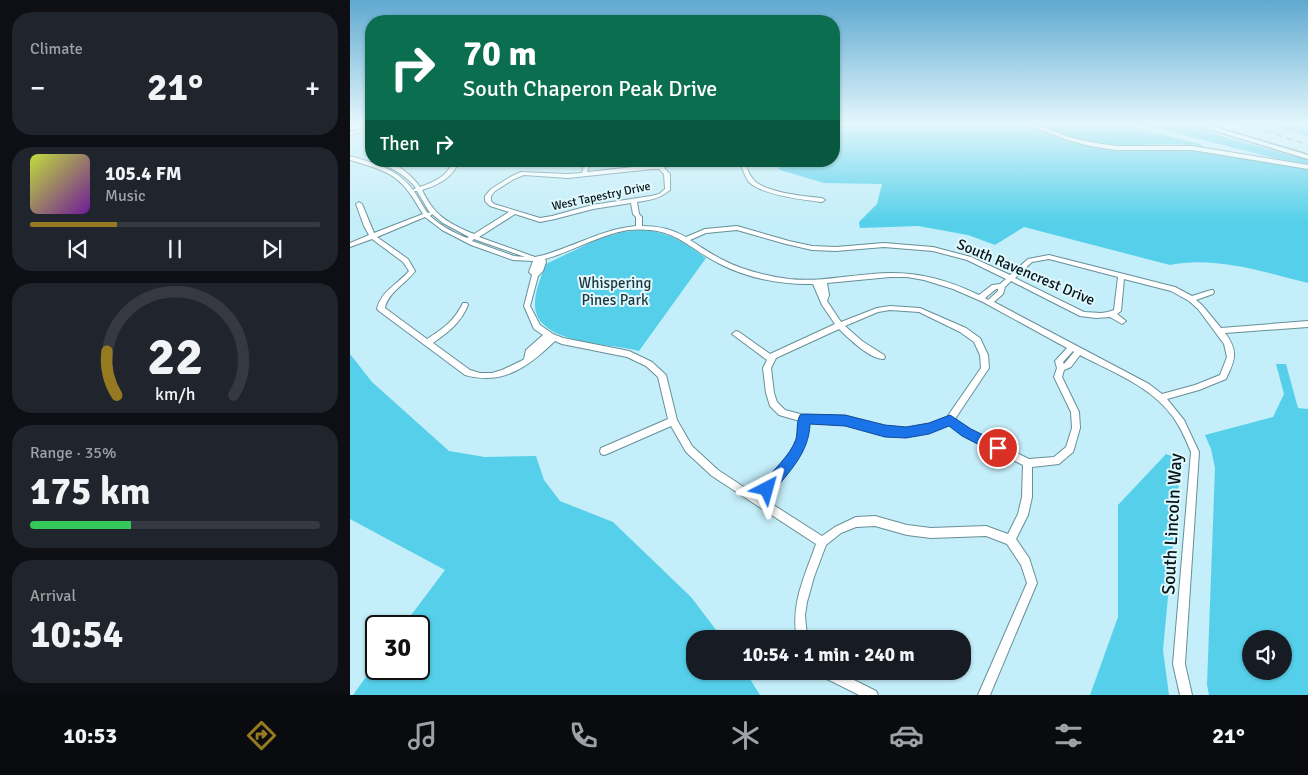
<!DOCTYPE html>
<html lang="en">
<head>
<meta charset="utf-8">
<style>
	:root { --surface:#171b24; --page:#20242c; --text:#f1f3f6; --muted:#9ea1a6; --line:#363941; --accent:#957a21 }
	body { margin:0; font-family:Signika,sans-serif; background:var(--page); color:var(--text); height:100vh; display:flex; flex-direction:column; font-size:19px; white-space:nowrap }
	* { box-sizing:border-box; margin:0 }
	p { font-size:16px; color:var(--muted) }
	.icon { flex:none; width:28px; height:28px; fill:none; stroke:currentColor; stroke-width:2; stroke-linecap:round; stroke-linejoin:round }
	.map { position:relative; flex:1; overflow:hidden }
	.side { display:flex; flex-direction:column; gap:12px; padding:12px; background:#0d0f14; width:350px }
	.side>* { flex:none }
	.banner { position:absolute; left:15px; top:15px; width:475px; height:152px; border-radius:20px; box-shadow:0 1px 4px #0004; background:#0b6e4f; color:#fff; overflow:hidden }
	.tools { position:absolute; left:892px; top:630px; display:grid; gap:10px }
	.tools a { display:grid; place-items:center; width:50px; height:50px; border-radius:50%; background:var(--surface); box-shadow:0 1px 4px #0004; font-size:25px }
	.speed { position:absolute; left:15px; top:615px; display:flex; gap:10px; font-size:25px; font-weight:700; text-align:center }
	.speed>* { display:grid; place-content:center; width:65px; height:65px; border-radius:50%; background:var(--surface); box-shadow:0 1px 4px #0004; line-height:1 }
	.speed .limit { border:2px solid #111; border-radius:8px; background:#fff; color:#111 }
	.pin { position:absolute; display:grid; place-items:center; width:42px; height:42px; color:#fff; margin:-21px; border:2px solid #fff; border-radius:50%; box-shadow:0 1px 5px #0007 }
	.me { position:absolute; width:55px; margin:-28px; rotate:39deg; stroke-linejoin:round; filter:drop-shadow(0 0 4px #0008) }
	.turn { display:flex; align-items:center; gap:18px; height:105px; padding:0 15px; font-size:22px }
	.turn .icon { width:65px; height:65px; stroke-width:2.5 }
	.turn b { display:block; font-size:35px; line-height:42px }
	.then { display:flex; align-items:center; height:48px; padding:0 15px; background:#0003; gap:10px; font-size:19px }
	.big { font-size:38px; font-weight:700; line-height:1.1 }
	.side .tile { flex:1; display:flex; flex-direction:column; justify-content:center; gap:8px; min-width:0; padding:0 18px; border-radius:20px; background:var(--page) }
	.side .dial { align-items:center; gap:0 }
	.dial svg { height:130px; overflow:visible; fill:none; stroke:var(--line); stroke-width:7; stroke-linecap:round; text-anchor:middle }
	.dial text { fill:var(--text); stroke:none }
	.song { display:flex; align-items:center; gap:15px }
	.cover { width:60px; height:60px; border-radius:8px; background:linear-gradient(135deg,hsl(70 70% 55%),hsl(280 70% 35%)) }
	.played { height:5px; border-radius:2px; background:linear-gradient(90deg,var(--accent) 30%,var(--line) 30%) }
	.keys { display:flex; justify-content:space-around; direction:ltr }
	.heat { display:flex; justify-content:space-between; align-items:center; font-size:28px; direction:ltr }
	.charge { height:8px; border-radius:4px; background:linear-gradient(90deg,#34c759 35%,var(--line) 0) }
	.trip { position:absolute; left:336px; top:630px; width:285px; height:50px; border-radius:20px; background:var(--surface); box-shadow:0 1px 4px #0004; font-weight:700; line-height:50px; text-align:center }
	.tab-bar { display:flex; height:80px; justify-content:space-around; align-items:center; background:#090b0e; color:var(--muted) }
	.tab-bar .icon { width:35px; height:35px }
	.tab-bar .current { color:var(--accent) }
	.tab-bar b { font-size:22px; color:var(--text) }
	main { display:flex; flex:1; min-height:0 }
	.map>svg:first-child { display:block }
	.green { fill:#56d0ea; fill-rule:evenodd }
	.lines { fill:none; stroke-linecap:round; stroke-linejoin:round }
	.stream { stroke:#3198ad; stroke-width:1 }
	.minor-casing { stroke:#678f98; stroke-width:2 }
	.tertiary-casing { stroke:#678f98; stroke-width:2 }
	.secondary-casing { stroke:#678f98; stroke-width:3 }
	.minor { fill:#fff; fill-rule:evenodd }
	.tertiary { fill:#fff; fill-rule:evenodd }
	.secondary { fill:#fff; fill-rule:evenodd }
	.rail { stroke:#6a878e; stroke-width:1; stroke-dasharray:7 4; stroke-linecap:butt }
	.route { fill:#1a73e8; stroke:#114b97 }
	.labels { text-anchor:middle; stroke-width:4; stroke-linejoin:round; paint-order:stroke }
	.far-street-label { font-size:12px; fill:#051417; stroke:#dff8fe }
	.street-label { font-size:15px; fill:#051417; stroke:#dff8fe }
	.park-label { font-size:15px; fill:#1f353b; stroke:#dff8fe }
	.near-street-label { font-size:18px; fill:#051417; stroke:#dff8fe }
</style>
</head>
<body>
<main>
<section class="side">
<div class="tile"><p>Climate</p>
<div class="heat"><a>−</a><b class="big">21°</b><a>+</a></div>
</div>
<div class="tile">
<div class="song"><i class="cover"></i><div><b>105.4 FM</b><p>Music</p></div></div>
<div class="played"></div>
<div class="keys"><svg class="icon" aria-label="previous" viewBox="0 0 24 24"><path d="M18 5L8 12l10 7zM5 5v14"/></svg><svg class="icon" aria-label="pause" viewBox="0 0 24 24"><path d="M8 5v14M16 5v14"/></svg><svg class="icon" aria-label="next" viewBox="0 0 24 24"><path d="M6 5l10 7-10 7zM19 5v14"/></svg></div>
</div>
<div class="tile dial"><svg viewBox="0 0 100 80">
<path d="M14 69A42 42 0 1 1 86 69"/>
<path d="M14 69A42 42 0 0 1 8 42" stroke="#957a21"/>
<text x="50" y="56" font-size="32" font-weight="700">22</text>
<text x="50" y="72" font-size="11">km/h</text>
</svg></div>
<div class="tile"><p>Range · 35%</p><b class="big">175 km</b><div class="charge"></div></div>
<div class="tile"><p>Arrival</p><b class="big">10:54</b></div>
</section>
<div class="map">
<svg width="958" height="695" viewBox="0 0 958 695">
	<rect width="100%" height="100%" fill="#c4eef9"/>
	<!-- green -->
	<path class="green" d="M484 124H675L714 139 740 145 842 149 934 164 958 170V283C914 272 865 256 820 265L674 227 645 245 618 235 568 226 510 228 509 222 527 204 532 184 474 183 430 170 425 161H484Z
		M683 124H770L850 144 854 147 820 144 766 146 742 143 720 137Z
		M790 124H839L881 139 958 160V164L928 159Z
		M914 124H958V137Z
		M291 230C320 232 333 242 356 258L289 351C261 343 184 345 185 304 185 290 191 277 196 264L246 240 272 232Z
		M0 354 22 382 99 451 135 457 186 456 194 480 210 501 263 522 341 597 373 639H345V671H395L410 695H3L26 663V669H69V626H53L95 570 0 519Z
		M926 364H936L948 408 958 409V695H859L857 685 865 468 861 449 855 435 923 417 934 394ZM901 639H934V671H901Z
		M816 454 831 459 813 650 819 695H740L768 617V505Z"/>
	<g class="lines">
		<!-- stream -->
		<path class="stream" d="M940 124H958"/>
		<defs>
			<path id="minor" d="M21 127V129L0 135V132Z
				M0 156C24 163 48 169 63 190L66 188C57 176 44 169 30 163V161C45 161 62 175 70 187 84 182 98 176 103 161H109C103 178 88 185 72 190 75 196 78 202 83 208 92 220 109 228 124 234L159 212 140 206 135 201V196L141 189 160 177 171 172 218 174 232 173 234 166 239 161H244L239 167 237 172 302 165C314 167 315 161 325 161L314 168 320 174V190C309 199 300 200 287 202L289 214 292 217V226C308 226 322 229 336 237L355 229 387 226 439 241 462 246 486 247 534 243 583 247 621 257 660 275 678 259 699 255 825 287 842 296 861 290H863L864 292 863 294 846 300 852 305 871 328 958 321V327L875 333C889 351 885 360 876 379L849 390 817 399 834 420 849 452 835 664 842 695H830L823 664 841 452C836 440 831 428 823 417 801 386 762 372 730 355L721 367 714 370 712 377 729 412 730 428 724 449 723 452 709 464 682 467V497L678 515 666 539 679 558 687 583 640 695H628L677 583 671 565 657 544 636 536 581 538 557 535 525 526 506 527 491 533 476 545 464 577 457 602 455 615 456 627 458 639H447C440 604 455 576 466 544L362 476 336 452 321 426 257 454 254 455 251 454 250 451 251 448 318 419 308 377 296 366 277 357 212 344 205 341C179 366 153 386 115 375L29 311 27 309C31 291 48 284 59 271L53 262 22 239 0 247V243L19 235 14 226 6 204 9 202 12 204 24 233 73 214C68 207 64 198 58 191 44 171 22 167 0 160ZM302 169H309L314 174 315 189 309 194 301 196 242 205 202 216 190 218 144 204 141 201V196L145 191 164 179 174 175 218 178ZM64 191H67L80 213H78L76 211ZM281 203 283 214 286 217V226C253 229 225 246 194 255L185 257 129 237 165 214 190 222 205 219 243 209ZM82 214 93 223 119 237 117 238C104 233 91 226 80 216ZM75 217 92 230 121 245 163 260 183 261 179 272 182 275 174 306 184 329 193 335 176 350 174 359 173 360 152 370 142 373H130L120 370 83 343C98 332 111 323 118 305L117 303H113C104 321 94 328 77 339L35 308C38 292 56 284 65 271L58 259 27 237ZM278 230C325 226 333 245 370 264 397 278 432 285 463 284L472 305 485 324 420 354 389 332 386 331 382 334 417 360 413 368 416 393 420 406 429 415 450 421 449 437 443 450 406 495 368 470 342 446 327 420 316 375 302 362 279 351 213 338 203 334 190 325 180 306 188 276 193 271 196 262 195 259C223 251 249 235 278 230ZM387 230 436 244 462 250 486 251 534 247 583 251 617 260 656 279 650 284 642 285 629 295C594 278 561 270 522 274 495 276 467 282 439 279 417 276 392 270 373 260 361 254 351 247 340 240L356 233ZM124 239 175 257 164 256 122 241ZM699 259 768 277 764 310 758 312 751 313 734 312 665 278 682 262ZM540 277H557L574 280 603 289 633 302 717 348 705 361 707 368 704 377 721 412 722 428 716 447 704 457 679 459 620 430 605 419 639 368 638 355 630 338 616 328 570 308 540 306 527 308 491 322 477 301 479 295 477 283ZM774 279 821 291 839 301 848 309 874 344 877 357 870 375 845 385 812 394 799 384 644 302 653 294 655 287 661 281 730 316 746 318 760 317 772 324 776 321 767 314 771 311ZM646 289H648V291L638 300 635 298ZM540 310 569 312 610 332 624 342 630 355 631 368 597 417 579 424 556 429 535 427 495 416 454 415 435 410 427 402 424 393 421 368 426 358 489 329C498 338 521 360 534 359L535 357 534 355 512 341 495 326 528 312ZM723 351 724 352 714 364 713 362ZM458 423 495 424 535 435 556 437 579 432 599 424 614 436 673 465 672 497 668 514 658 534 636 526 581 528 557 525 525 516 506 517 485 527 472 536 414 499 449 456 457 437Z
				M388 161H393C398 167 398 174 403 179 412 192 456 197 472 198L475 200 472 202C455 200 411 195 399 182 394 176 393 167 388 161Z
				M467 671H486L526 691 528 695H509L469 675Z"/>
			<path id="tertiary" d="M676 124H684L722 138 740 142 766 146H842L958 165V169L842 150H766L740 146 718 140Z"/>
			<path id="secondary" d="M843 124H854L958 155V159Z"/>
		</defs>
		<!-- minor casing -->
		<use href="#minor" class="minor-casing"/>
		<!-- tertiary casing -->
		<use href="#tertiary" class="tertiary-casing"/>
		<!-- secondary casing -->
		<use href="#secondary" class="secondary-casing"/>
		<!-- minor -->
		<use href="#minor" class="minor"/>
		<!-- tertiary -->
		<use href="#tertiary" class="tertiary"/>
		<!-- secondary -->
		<use href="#secondary" class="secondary"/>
		<!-- rail -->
		<path class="rail" d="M894 124 958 145"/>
	</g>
	<!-- sky -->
	<linearGradient id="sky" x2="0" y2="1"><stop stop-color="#5fa9d0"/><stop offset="0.56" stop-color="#e4f7fc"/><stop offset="1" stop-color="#e4f7fc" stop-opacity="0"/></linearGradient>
	<rect width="958" height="221" fill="url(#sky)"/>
	<!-- route -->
	<path class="route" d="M454 414 495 415 535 425 556 427 579 423 600 415 621 429 652 444 654 448 652 452 648 454 643 452 612 436 599 426 579 434 556 438 535 437 495 426 460 424C459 453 439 472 422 493L417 495 412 493 410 489 412 484C423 470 440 456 446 439 448 431 446 423 450 415Z"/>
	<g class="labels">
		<!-- far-street labels -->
		<g class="far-street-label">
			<text transform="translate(251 196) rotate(-12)" y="4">West Tapestry Drive</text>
		</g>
		<!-- street labels -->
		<g class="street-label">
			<text transform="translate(676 272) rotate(23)" y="5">South Ravencrest Drive</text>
		</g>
		<!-- park labels -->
		<g class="park-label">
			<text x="265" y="288">Whispering<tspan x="265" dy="17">Pines Park</tspan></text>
		</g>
		<!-- near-street labels -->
		<g class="near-street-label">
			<text transform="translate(822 524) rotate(-87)" y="6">South Lincoln Way</text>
		</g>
	</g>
</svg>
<div class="tools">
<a><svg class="icon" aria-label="sound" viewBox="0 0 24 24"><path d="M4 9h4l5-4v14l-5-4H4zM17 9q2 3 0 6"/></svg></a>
</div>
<div class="speed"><div class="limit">30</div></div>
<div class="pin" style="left:648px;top:448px;background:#d93025"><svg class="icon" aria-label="arrive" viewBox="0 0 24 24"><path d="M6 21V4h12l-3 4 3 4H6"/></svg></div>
<svg class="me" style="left:417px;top:489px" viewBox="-20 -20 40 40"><path d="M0-17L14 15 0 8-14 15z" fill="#1a73e8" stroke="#fff" stroke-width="4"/></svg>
<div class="trip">10:54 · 1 min · 240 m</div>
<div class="banner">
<div class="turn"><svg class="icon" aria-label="right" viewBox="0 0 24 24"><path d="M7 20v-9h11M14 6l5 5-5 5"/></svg><div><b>70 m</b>South Chaperon Peak Drive</div></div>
<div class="then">Then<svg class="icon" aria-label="right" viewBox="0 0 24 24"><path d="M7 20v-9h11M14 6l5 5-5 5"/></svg></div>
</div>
</div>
</main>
<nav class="tab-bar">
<b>10:53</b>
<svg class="icon current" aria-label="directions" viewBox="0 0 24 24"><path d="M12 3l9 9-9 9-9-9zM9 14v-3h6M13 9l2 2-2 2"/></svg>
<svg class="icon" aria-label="music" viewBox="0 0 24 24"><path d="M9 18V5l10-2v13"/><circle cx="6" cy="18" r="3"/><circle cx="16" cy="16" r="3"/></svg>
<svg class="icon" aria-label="phone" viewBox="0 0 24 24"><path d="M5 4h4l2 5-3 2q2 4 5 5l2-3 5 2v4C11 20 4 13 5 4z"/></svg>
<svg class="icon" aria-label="climate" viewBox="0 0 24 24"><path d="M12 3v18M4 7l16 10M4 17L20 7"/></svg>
<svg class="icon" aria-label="car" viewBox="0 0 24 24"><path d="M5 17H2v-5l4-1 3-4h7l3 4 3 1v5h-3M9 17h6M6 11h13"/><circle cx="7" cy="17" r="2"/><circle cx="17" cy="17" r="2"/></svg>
<svg class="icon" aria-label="filters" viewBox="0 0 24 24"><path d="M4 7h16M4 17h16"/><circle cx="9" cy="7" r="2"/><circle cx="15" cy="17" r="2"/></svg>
<b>21°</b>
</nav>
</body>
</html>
